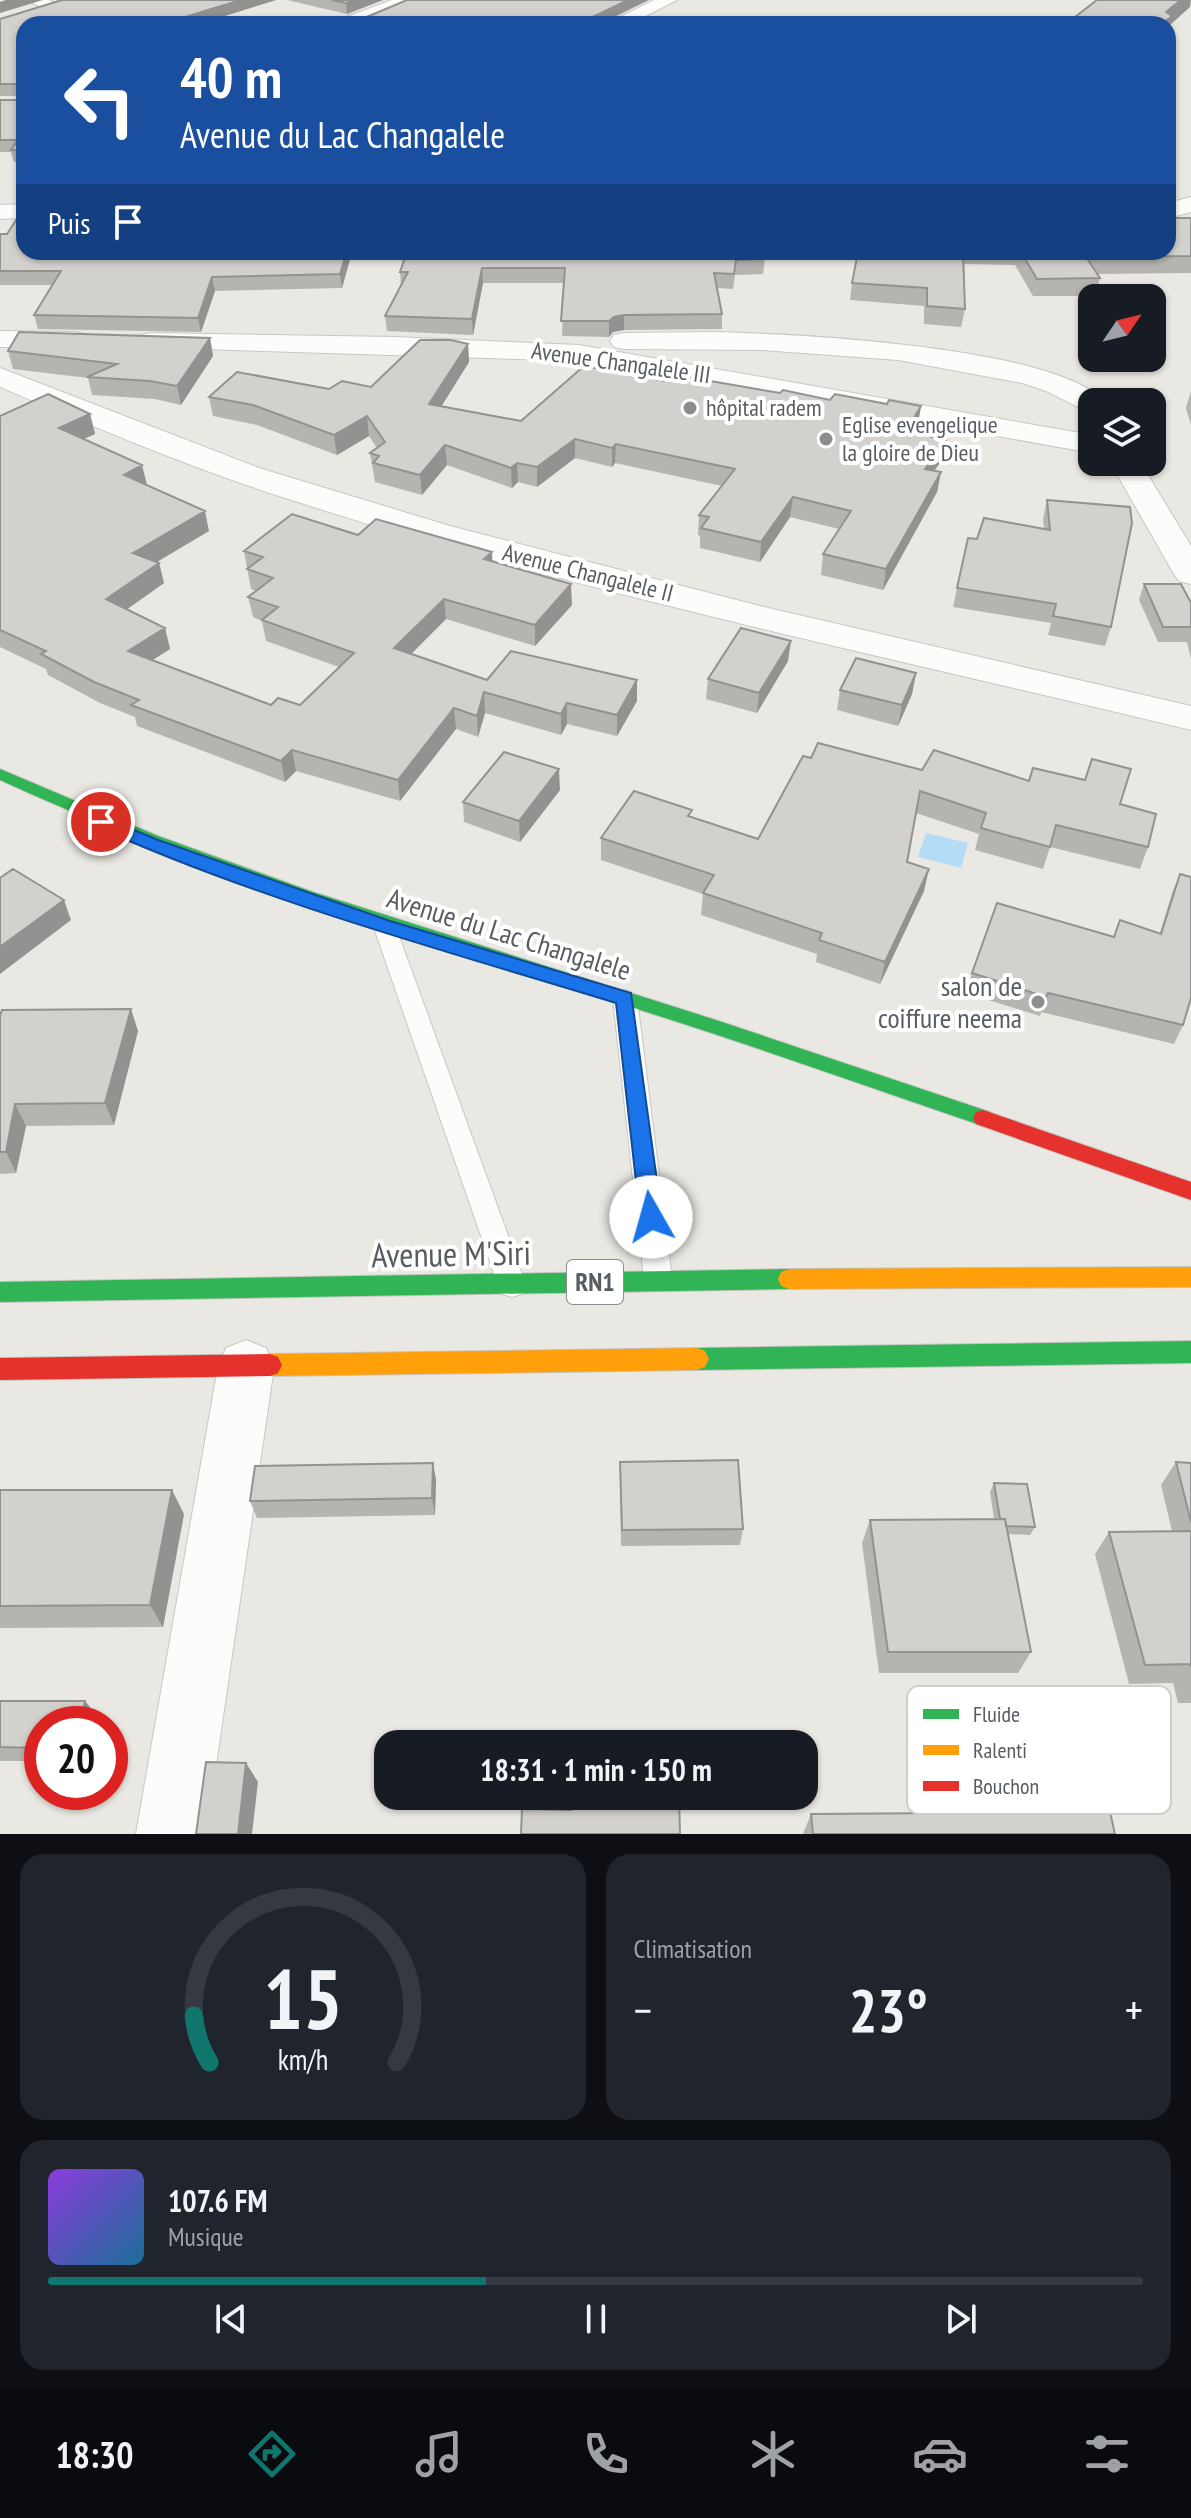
<!DOCTYPE html>
<html lang="fr">
<head>
<meta charset="utf-8">
<style>
	:root { --surface:#171b24; --page:#20242c; --text:#f1f3f6; --muted:#9ea1a6; --line:#363941; --accent:#0f766e }
	body { margin:0; font-family:"PT Sans Narrow",sans-serif; background:var(--page); color:var(--text); height:100vh; display:flex; flex-direction:column; font-size:30px; white-space:nowrap }
	* { box-sizing:border-box; margin:0 }
	p { font-size:26px; color:var(--muted) }
	.icon { flex:none; width:44px; height:44px; fill:none; stroke:currentColor; stroke-width:2; stroke-linecap:round; stroke-linejoin:round }
	.map { position:relative; height:1834px; overflow:hidden }
	.side { display:flex; flex-direction:column; gap:20px; padding:20px; background:#0d0f14; flex:1 }
	.side>* { flex:none }
	.top-card { position:absolute; left:16px; top:16px; width:1160px; height:244px; border-radius:24px; box-shadow:0 2px 6px #0004; background:#1a4fa0; color:#fff; overflow:hidden }
	.needle { width:52px; rotate:55deg }
	.controls { position:absolute; left:1078px; top:284px; display:grid; gap:16px }
	.controls a { display:grid; place-items:center; width:88px; height:88px; border-radius:16px; background:var(--surface); box-shadow:0 2px 6px #0004; font-size:40px }
	.speed { position:absolute; left:24px; top:1706px; display:flex; gap:16px; font-size:40px; font-weight:700; text-align:center }
	.speed>* { display:grid; place-content:center; width:104px; height:104px; border-radius:50%; background:var(--surface); box-shadow:0 2px 6px #0004; line-height:1 }
	.speed .limit { border:12px solid #d22; background:#fff; color:#111 }
	.pin { position:absolute; display:grid; place-items:center; width:68px; height:68px; color:#fff; margin:-34px; border:4px solid #fff; border-radius:50%; box-shadow:0 2px 8px #0007 }
	.me { position:absolute; width:88px; margin:-44px; rotate:353deg; stroke-linejoin:round; filter:drop-shadow(0 0 6px #0008) }
	.turn { display:flex; align-items:center; gap:28px; height:168px; padding:0 32px; font-size:36px }
	.turn .icon { width:104px; height:104px; stroke-width:2.5 }
	.turn b { display:block; font-size:56px; line-height:68px }
	.then { display:flex; align-items:center; height:76px; padding:0 32px; background:#0003; gap:16px; font-size:30px }
	.big { font-size:60px; font-weight:600; line-height:1.1 }
	.side .tile { flex:1; display:flex; flex-direction:column; justify-content:center; gap:12px; min-width:0; padding:0 28px; border-radius:24px; background:var(--page) }
	.side .dial { align-items:center; gap:0 }
	.dial svg { height:208px; overflow:visible; fill:none; stroke:var(--line); stroke-width:7; stroke-linecap:round; text-anchor:middle }
	.dial text { fill:var(--text); stroke:none }
	.song { display:flex; align-items:center; gap:24px }
	.cover { width:96px; height:96px; border-radius:12px; background:linear-gradient(135deg,hsl(270 70% 55%),hsl(200 70% 35%)) }
	.played { height:8px; border-radius:4px; background:linear-gradient(90deg,var(--accent) 40%,var(--line) 40%) }
	.keys { display:flex; justify-content:space-around; direction:ltr }
	.heat { display:flex; justify-content:space-between; align-items:center; font-size:44px; direction:ltr }
	.side .tiles { flex:1; display:grid; gap:20px; grid-template-columns:1fr 1fr }
	.tile:last-child { grid-column:span 2 }
	.trip { position:absolute; left:374px; top:1730px; width:444px; height:80px; border-radius:24px; background:var(--surface); box-shadow:0 2px 6px #0004; font-weight:600; line-height:80px; text-align:center }
	.tab-bar { display:flex; height:128px; justify-content:space-around; align-items:center; background:#090b0e; color:var(--muted) }
	.tab-bar .icon { width:56px; height:56px }
	.tab-bar .current { color:var(--accent) }
	.tab-bar b { font-size:36px; color:var(--text) }
	.map>svg:first-child { display:block }
	.water { fill:#b4dcf6 }
	.lines { fill:none; stroke-linecap:round; stroke-linejoin:round }
	.lane-casing { stroke:#c7c7c6; stroke-width:2 }
	.street-casing { stroke:#c7c7c6; stroke-width:2 }
	.fast-casing { stroke:#c5c6c4; stroke-width:2 }
	.slow-casing { stroke:#c5c6c4; stroke-width:2 }
	.jam-casing { stroke:#c5c6c4; stroke-width:2 }
	.lane { fill:#fcfcfb; fill-rule:evenodd }
	.street { fill:#fcfcfb; fill-rule:evenodd }
	.fast { fill:#30b455; fill-rule:evenodd }
	.slow { fill:#ff9f0a; fill-rule:evenodd }
	.jam { fill:#e5322d; fill-rule:evenodd }
	.wall { fill:#b5b4b0 }
	.shaded-wall { fill:#939290 }
	.building { fill:#d2d1cd; stroke:#939290; stroke-width:2 }
	.route { fill:#1a73e8; stroke:#114b97; stroke-width:2 }
	.poi-dot { fill:#8b8e8f; stroke:#fff; stroke-width:3 }
	.labels { text-anchor:middle; stroke-width:8; stroke-linejoin:round; paint-order:stroke }
	.far-street-label { font-size:24px; fill:#585d62; stroke:#fff }
	.far-poi-label { font-size:24px; fill:#585d62; stroke:#fff; text-anchor:start }
	.shield { fill:#fff; stroke:#8a8e91; stroke-width:2 }
	.shield-label { font-size:26px; font-weight:bold; fill:#585d62 }
	.street-label { font-size:28px; fill:#585d62; stroke:#fff }
	.poi-label { font-size:28px; fill:#585d62; stroke:#fff; text-anchor:end }
	.near-street-label { font-size:34px; fill:#585d62; stroke:#fff }
	.key { fill:#fff; stroke:#cdced0; stroke-width:2 }
	.key-label { font-size:22px; fill:#585d62 }
</style>
</head>
<body>
<div class="map">
<svg width="1191" height="1834" viewBox="0 0 1191 1834">
	<rect width="100%" height="100%" fill="#eae8e2"/>
	<!-- water -->
	<path class="water" d="M926 833 968 843 961 868 918 857Z"/>
	<g class="lines">
		<defs>
			<path id="lane" d="M384 917 392 919 395 925 526 1285 522 1294 512 1297 502 1294 498 1285 373 925 376 919Z
				M625 990 633 993 637 999 672 1279 668 1288 658 1291 648 1288 644 1279 613 999 617 993Z"/>
			<path id="street" d="M27 0H50L57 6 48 11Z
				M392 0H418L415 4 360 24H288L297 19H341Z
				M654 0H677L630 24H606Z
				M1191 197V212L1168 218V203Z
				M24 204V218L0 219V205Z
				M0 331 74 332 84 334 88 340 84 346 74 348 0 347Z
				M716 332C794 334 1054 346 1105 402H1092V414L1046 391 1022 383 898 360 762 350 624 349 614 347 610 341 614 335 624 333Z
				M150 333 395 337 579 345 1092 435V453L579 361 140 347 136 341 140 335Z
				M0 368 259 468 450 526 760 606 1191 706V730C886 656 577 593 279 496 184 465 92 426 0 387Z
				M1110 462H1140L1191 546V584L1179 581 1174 574Z
				M246 1340 266 1348 274 1367 206 1834H136L218 1367 226 1348Z"/>
			<path id="fast" d="M0 769 158 836 313 892 719 1021 990 1112 993 1118 990 1124 983 1126C874 1089 766 1050 656 1015 434 944 212 877 0 780Z
				M789 1269 797 1272 800 1279 797 1286 789 1289 0 1302V1282Z
				M1191 1341V1363L697 1370 689 1367 685 1359 689 1351 697 1348Z"/>
			<path id="slow" d="M1191 1267V1287L789 1289 781 1286 778 1279 781 1272 789 1269Z
				M697 1348 705 1351 709 1359 705 1367 697 1370 270 1376 262 1373 258 1365 262 1357 270 1354Z"/>
			<path id="jam" d="M983 1110 1191 1182V1200L976 1124 973 1118 976 1112Z
				M270 1354 278 1357 282 1365 278 1373 270 1376 0 1380V1358Z"/>
		</defs>
		<!-- lane casing -->
		<use href="#lane" class="lane-casing"/>
		<!-- street casing -->
		<use href="#street" class="street-casing"/>
		<!-- fast casing -->
		<use href="#fast" class="fast-casing"/>
		<!-- slow casing -->
		<use href="#slow" class="slow-casing"/>
		<!-- jam casing -->
		<use href="#jam" class="jam-casing"/>
		<!-- lane -->
		<use href="#lane" class="lane"/>
		<!-- street -->
		<use href="#street" class="street"/>
		<!-- fast -->
		<use href="#fast" class="fast"/>
		<!-- slow -->
		<use href="#slow" class="slow"/>
		<!-- jam -->
		<use href="#jam" class="jam"/>
	</g>
	<!-- wall -->
	<path class="wall" d="M276 0 199 24H24V165L23 162H14L11 152H0V100H23V96H0V19Z
		M287 0H383L347 14Z
		M1191 218V273L1097 274 1100 278 1095 296H1033L1015 265 964 264 965 309 961 327 924 324V306L850 300 852 283 915 253V252H1168Z
		M0 234 24 252H352L342 288 215 291 201 332 38 329 34 315 52 285H0Z
		M407 252 765 259 763 274 735 275 733 289 717 288 722 314V329L624 330 613 332 609 337 562 336 564 283H483L473 335 387 331 385 316 401 284 400 272Z
		M210 338 213 356 181 405 155 399 92 395 88 378 13 369 8 351Z
		M468 344 469 362 441 406 521 421 665 381 918 425 914 432 942 460 934 471 941 472 937 492 883 590 821 575 823 554 839 529 790 517 760 562 700 548V536L698 535 699 515 722 486 615 463 612 467 575 458 537 487 518 482 512 488 447 465 422 495 375 482 370 453 377 448 369 436 337 455 257 425 213 416 209 397 329 389 371 387Z
		M1191 391V425L1186 408Z
		M90 414 95 434 83 439 209 531 157 562 159 563 164 583 127 609 165 628 170 649 152 660 271 705H300L339 667 266 641 262 621 253 617 248 597 256 591 251 589 244 551 358 535 492 552V562L572 605 535 646 446 619 411 654 487 680H637V701L617 736 567 724 561 735 485 713 478 737 456 729 400 801 296 771 285 782 137 726 135 717 100 703 48 675 46 669 0 647V416Z
		M1047 500 1111 627 1105 646 1048 635 1051 623 953 607 968 538 977 539 1044 529 1043 519Z
		M1144 584 1191 603V659L1187 642H1158L1139 600Z
		M788 661 757 713 706 699 708 679Z
		M916 673 912 694 898 726 837 710 840 690Z
		M811 758 1029 781 1120 804 1148 847 1140 869 1050 847 1043 869 975 850 979 834 916 813 907 862 924 891 880 984 816 962 817 954 701 915 703 894 601 860V838L692 817 758 839Z
		M560 790 520 842 464 822 463 802Z
		M1180 874 1183 1025 1174 1044 1041 1012 1040 1016 966 993 972 973 1114 937 1160 933 1172 893Z
		M0 1016 138 1031 114 1125 26 1126 16 1173 0 1174Z
		M620 1462 743 1529 740 1545 621 1546Z
		M1176 1462 1191 1463V1703H1178L1173 1683 1129 1684 1095 1554 1109 1532 1172 1531 1161 1485Z
		M433 1463 436 1480 435 1515 257 1518 250 1501Z
		M994 1483 1035 1527 1030 1535 1008 1534 1031 1652 1018 1673H879L862 1543 870 1520 994 1519 990 1492Z
		M0 1490 184 1514 163 1627 0 1628Z
		M0 1701H85L96 1715 42 1724V1761H0Z
		M811 1814 1115 1834H803Z"/>
	<!-- shaded-wall -->
	<path class="shaded-wall" d="M6 0H43L0 13V2Z
		M241 0H276L199 24H162Z
		M354 0H383L347 14 346 3Z
		M628 0H649L600 24H578Z
		M1181 0H1191L1190 7 1170 25 1168 32V24H1162L1166 12Z
		M347 252H352L342 288 340 274Z
		M482 268 483 283 473 335 472 319Z
		M212 277 215 291 201 332 198 318Z
		M624 315V330L613 332 609 337V321L614 317Z
		M210 338 213 356 181 405 177 386Z
		M468 344 469 362 431 423 429 404Z
		M921 406 918 425 903 450 906 431Z
		M90 414 95 434 64 448 59 428Z
		M367 416 369 436 337 455 334 435Z
		M575 439V458L537 487V467Z
		M946 440 942 460 921 489 925 469Z
		M616 444 615 463 612 467V448Z
		M445 445 447 465 422 495 420 475Z
		M517 463 518 482 512 488 511 468Z
		M142 465 147 485 124 475Z
		M941 472 937 492 883 590 886 569Z
		M793 497 790 517 760 562 761 542Z
		M205 511 209 531 138 573 133 553Z
		M492 552 493 573 484 559Z
		M159 563 164 583 112 620 106 599Z
		M571 584 572 605 535 646V625Z
		M444 599 446 619 396 669 394 648Z
		M165 628 170 649 134 672 128 651Z
		M791 641 788 661 757 713 759 693Z
		M916 673 912 694 898 726 902 705Z
		M637 680V701L617 736V715Z
		M484 692 485 713 478 737 477 716Z
		M567 703V724L561 735V714Z
		M454 708 456 729 400 801 398 780Z
		M292 750 296 771 285 782 281 761Z
		M559 769 560 790 520 842 519 821Z
		M929 869 924 891 880 984 885 962Z
		M64 900 71 920 0 974V947Z
		M131 1009 138 1031 114 1125 105 1103Z
		M15 1104 26 1126 16 1173 6 1152Z
		M433 1463 436 1480 435 1515 432 1498Z
		M172 1490 184 1514 163 1627 150 1605Z
		M85 1701 96 1715 94 1724H80Z
		M246 1763 258 1782 252 1834H238Z"/>
	<!-- building -->
	<path class="building" d="M62 0H241L162 24H24V153H21L23 150H11L18 140H0V100H23V84H0V19Z
		M332 0H354L346 3Z
		M407 0H628L578 24H350Z
		M1097 0H1181L1166 12 1172 16 1162 24H1066Z
		M813 18 844 24H803Z
		M22 211H24V252H347L340 274 212 277 198 318 34 315 61 271H0V234H7Z
		M1168 218H1191V256L1086 257 1100 278 1037 279 1021 252H1168Z
		M407 252H765V259L736 260 734 274 714 273 722 314 624 315 614 317 609 321H561L565 268H482L472 319 385 316 408 272H400Z
		M858 252H897L924 254 923 252H963L965 309 927 306V288L852 283Z
		M19 332 210 338 177 386 150 381 87 377 117 364 8 351Z
		M420 340H451L468 344 429 404 521 421 584 366 665 381 670 374 780 393 783 390 830 400 835 394 887 404 889 400 921 406 906 431 946 440 925 469 941 472 886 569 823 554 851 511 793 497 761 542 701 528 709 517 699 515 735 469 616 444 612 448 575 439 537 467 517 463 511 468 445 445 420 475 373 463 379 456 370 453 385 442 367 416 334 435 253 405 209 397 237 372 329 389 342 381 371 387Z
		M48 394 90 414 59 428 142 465 124 475 205 511 133 553 159 563 106 599 165 628 128 651 271 705 278 698 300 705 354 653 262 620 278 607 248 597 273 578 247 569 263 557 244 551 292 514 358 535 376 519 492 552 484 559 571 584 535 625 444 599 394 648 487 680 511 651 637 680 617 715 567 703 561 714 484 692 477 716 454 708 398 780 292 750 281 761 131 705 139 700 94 682 41 654 46 651 0 630V416Z
		M1047 500 1130 507 1132 523 1111 627 1053 616 1056 604 957 588 968 538 977 539 984 518 1050 530Z
		M1144 584H1181L1191 603V627H1163Z
		M741 628 791 641 759 693 708 679Z
		M856 658 916 673 902 705 840 690Z
		M818 743 922 770 934 750 1029 781 1033 768 1085 780 1092 759 1131 769 1120 804 1156 814 1148 847 1056 825 1050 847 981 828 986 813 920 791 907 862 929 869 885 962 819 940 822 933 703 893 714 875 601 838 634 791 692 810 688 816 758 839 803 756 811 758Z
		M504 752 559 769 519 821 463 802Z
		M13 869 64 900 0 947V878Z
		M1180 874 1191 877V998L1183 1025 1048 993 1046 997 972 973 997 903 1114 937 1120 920 1161 934Z
		M131 1009 105 1103 15 1104 6 1152H0V1016L2 1010Z
		M738 1460 743 1529 622 1530 620 1462Z
		M1176 1462 1191 1463V1522Z
		M433 1463 432 1498 250 1501 255 1466Z
		M994 1483 1027 1484 1035 1527 1006 1526 1005 1519H1000Z
		M0 1490H172L150 1605 0 1606Z
		M1005 1519 1031 1652H888L870 1520Z
		M1191 1531V1667L1190 1664 1145 1665 1109 1532Z
		M0 1701H85L80 1724H42V1748L0 1747Z
		M206 1762 246 1763 238 1834H196Z
		M572 1796H679L680 1834H521L522 1809 571 1810Z
		M1110 1812 1115 1834H813L811 1814Z"/>
	<!-- route -->
	<path class="route" d="M101 816 158 840 390 921 631 993 662 1217 659 1223 651 1226 643 1223 640 1217 616 1003C443 950 259 900 95 826L93 822Z"/>
	<!-- markers -->
	<g class="poi-dot">
		<circle cx="690" cy="408" r="8"/>
		<circle cx="826" cy="439" r="8"/>
		<circle cx="1038" cy="1002" r="8"/>
	</g>
	<g class="labels">
		<!-- far-street labels -->
		<g class="far-street-label">
			<text transform="translate(621 363) rotate(8)" y="8">Avenue Changalele III</text>
			<text transform="translate(588 573) rotate(14)" y="8">Avenue Changalele II</text>
		</g>
		<!-- far-poi labels -->
		<g class="far-poi-label">
			<text x="706" y="416">hôpital radem</text>
			<text x="842" y="433">Eglise evengelique<tspan x="842" dy="28">la gloire de Dieu</tspan></text>
		</g>
		<!-- shield labels -->
		<rect class="shield" x="567" y="1260" width="56" height="44" rx="6"/>
		<g class="shield-label">
			<text x="595" y="1291">RN1</text>
		</g>
		<!-- street labels -->
		<g class="street-label">
			<text transform="translate(509 934) rotate(17)" y="10">Avenue du Lac Changalele</text>
		</g>
		<!-- poi labels -->
		<g class="poi-label">
			<text x="1022" y="996">salon de<tspan x="1022" dy="32">coiffure neema</tspan></text>
		</g>
		<!-- near-street labels -->
		<g class="near-street-label">
			<text transform="translate(451 1254) rotate(-1)" y="12">Avenue M'Siri</text>
		</g>
	</g>
	<!-- legend -->
	<rect x="907" y="1686" width="264" height="128" rx="12" class="key"/>
	<rect x="923" y="1709" width="36" height="10" fill="#30b455"/>
	<rect x="923" y="1745" width="36" height="10" fill="#ff9f0a"/>
	<rect x="923" y="1781" width="36" height="10" fill="#e5322d"/>
	<g class="key-label">
		<text x="973" y="1722">Fluide</text>
		<text x="973" y="1758">Ralenti</text>
		<text x="973" y="1794">Bouchon</text>
	</g>
</svg>
<div class="controls">
<a><svg class="needle" viewBox="-14 -14 28 28"><path d="M0-13l5 13h-10z" fill="#e53935"/><path d="M0 13l5-13h-10z" fill="#9ea1a6"/></svg></a>
<a><svg class="icon" aria-label="layers" viewBox="0 0 24 24"><path d="M12 4l9 5-9 5-9-5zM3 14l9 5 9-5"/></svg></a>
</div>
<div class="speed"><div class="limit">20</div></div>
<div class="pin" style="left:101px;top:822px;background:#d93025"><svg class="icon" aria-label="arrive" viewBox="0 0 24 24"><path d="M6 21V4h12l-3 4 3 4H6"/></svg></div>
<svg class="me" style="left:651px;top:1217px" viewBox="-20 -20 40 40"><circle r="19" fill="#fff"/><path d="M0-13L10 11 0 6-10 11z" fill="#1a73e8"/></svg>
<div class="trip">18:31 · 1 min · 150 m</div>
<div class="top-card">
<div class="turn"><svg class="icon" aria-label="left" viewBox="0 0 24 24"><path d="M17 20v-9H6M10 6l-5 5 5 5"/></svg><div><b>40 m</b>Avenue du Lac Changalele</div></div>
<div class="then">Puis<svg class="icon" aria-label="arrive" viewBox="0 0 24 24"><path d="M6 21V4h12l-3 4 3 4H6"/></svg></div>
</div>
</div>
<section class="side">
<div class="tiles">
<div class="tile dial"><svg viewBox="0 0 100 80">
<path d="M14 69A42 42 0 1 1 86 69"/>
<path d="M14 69A42 42 0 0 1 8 51" stroke="#0f766e"/>
<text x="50" y="56" font-size="32" font-weight="700">15</text>
<text x="50" y="72" font-size="11">km/h</text>
</svg></div>
<div class="tile"><p>Climatisation</p>
<div class="heat"><a>−</a><b class="big">23°</b><a>+</a></div>
</div>
<div class="tile">
<div class="song"><i class="cover"></i><div><b>107.6 FM</b><p>Musique</p></div></div>
<div class="played"></div>
<div class="keys"><svg class="icon" aria-label="previous" viewBox="0 0 24 24"><path d="M18 5L8 12l10 7zM5 5v14"/></svg><svg class="icon" aria-label="pause" viewBox="0 0 24 24"><path d="M8 5v14M16 5v14"/></svg><svg class="icon" aria-label="next" viewBox="0 0 24 24"><path d="M6 5l10 7-10 7zM19 5v14"/></svg></div>
</div>
</div>
</section>
<nav class="tab-bar">
<b>18:30</b>
<svg class="icon current" aria-label="directions" viewBox="0 0 24 24"><path d="M12 3l9 9-9 9-9-9zM9 14v-3h6M13 9l2 2-2 2"/></svg>
<svg class="icon" aria-label="music" viewBox="0 0 24 24"><path d="M9 18V5l10-2v13"/><circle cx="6" cy="18" r="3"/><circle cx="16" cy="16" r="3"/></svg>
<svg class="icon" aria-label="phone" viewBox="0 0 24 24"><path d="M5 4h4l2 5-3 2q2 4 5 5l2-3 5 2v4C11 20 4 13 5 4z"/></svg>
<svg class="icon" aria-label="climate" viewBox="0 0 24 24"><path d="M12 3v18M4 7l16 10M4 17L20 7"/></svg>
<svg class="icon" aria-label="car" viewBox="0 0 24 24"><path d="M5 17H2v-5l4-1 3-4h7l3 4 3 1v5h-3M9 17h6M6 11h13"/><circle cx="7" cy="17" r="2"/><circle cx="17" cy="17" r="2"/></svg>
<svg class="icon" aria-label="filters" viewBox="0 0 24 24"><path d="M4 7h16M4 17h16"/><circle cx="9" cy="7" r="2"/><circle cx="15" cy="17" r="2"/></svg>
</nav>
</body>
</html>
